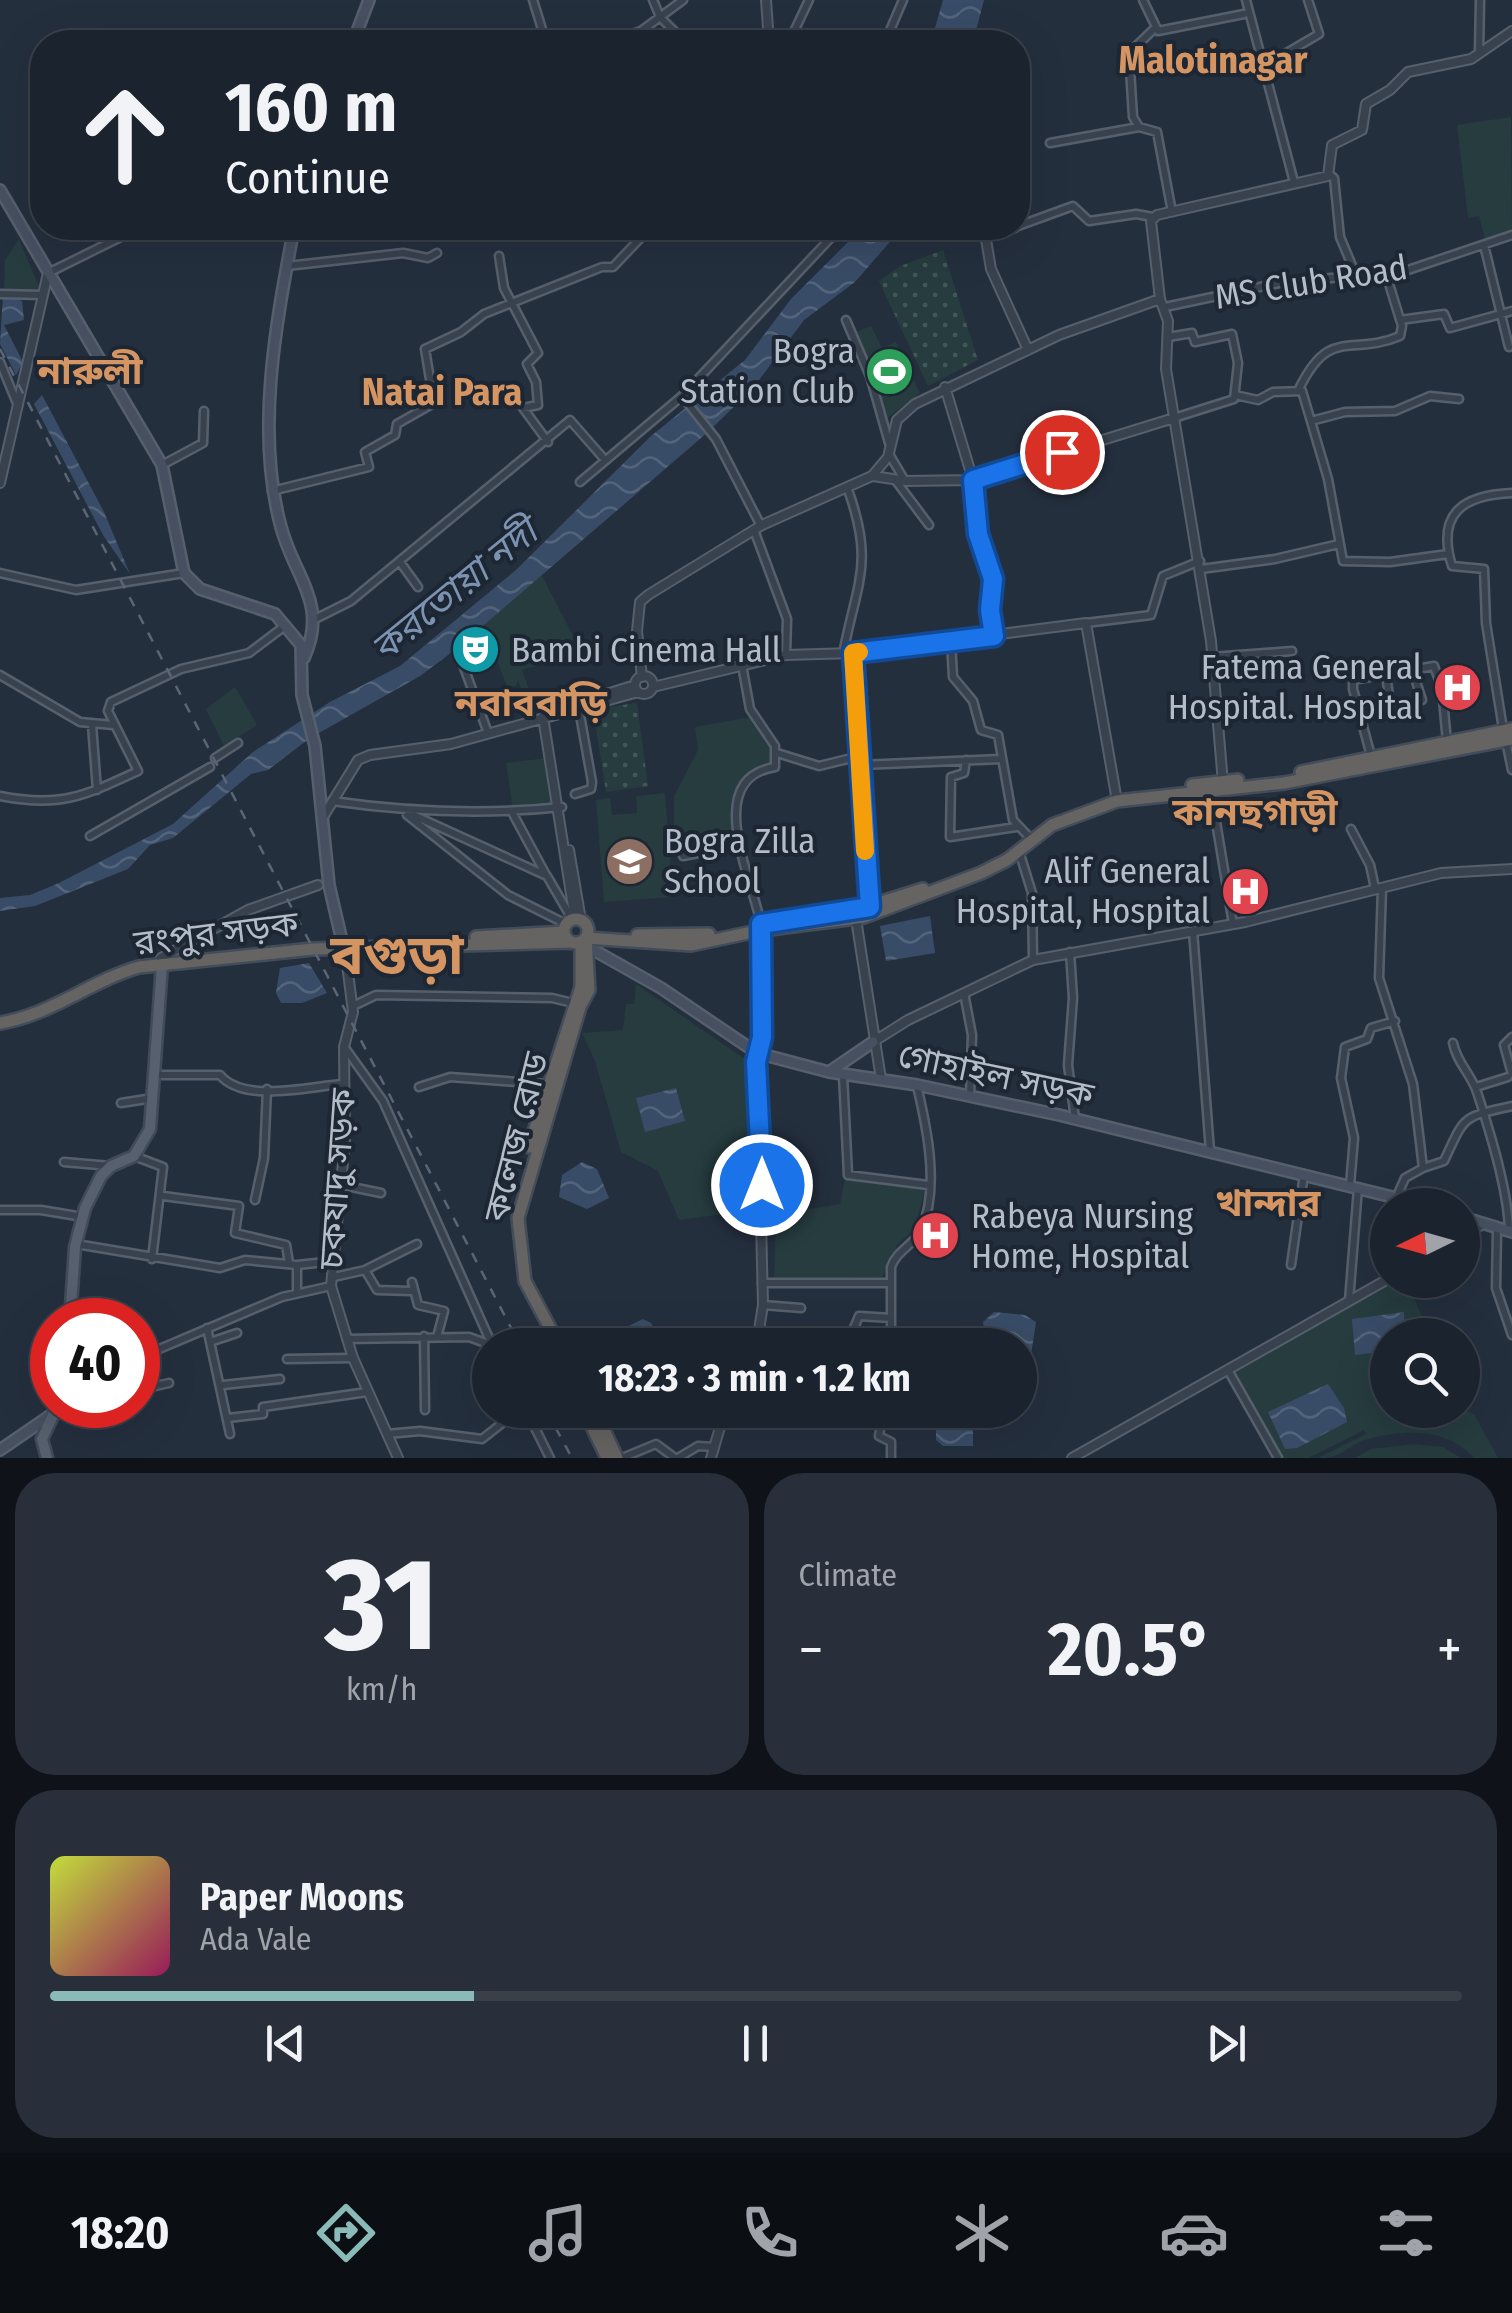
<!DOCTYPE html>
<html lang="en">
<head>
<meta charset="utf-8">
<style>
	:root { --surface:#1b232e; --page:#282f3a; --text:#f1f3f6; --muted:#a0a4aa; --line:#39404a; --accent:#8bbbb9 }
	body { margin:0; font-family:"Fira Sans Condensed","Noto Sans Bengali",sans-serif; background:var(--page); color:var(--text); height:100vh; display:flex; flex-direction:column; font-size:38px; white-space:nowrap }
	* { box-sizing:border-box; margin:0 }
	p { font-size:32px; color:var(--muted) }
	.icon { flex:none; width:55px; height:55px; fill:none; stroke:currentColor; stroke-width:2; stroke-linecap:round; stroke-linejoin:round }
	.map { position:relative; height:1458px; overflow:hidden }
	.drawer { display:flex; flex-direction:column; gap:15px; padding:15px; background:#0f1319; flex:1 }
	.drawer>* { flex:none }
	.guide { position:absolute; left:30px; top:30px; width:1000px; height:210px; border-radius:40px; box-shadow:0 10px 40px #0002,0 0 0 2px var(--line); background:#1b232e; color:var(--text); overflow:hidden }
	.needle { width:65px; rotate:265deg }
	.tools { position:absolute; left:1370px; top:1188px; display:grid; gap:20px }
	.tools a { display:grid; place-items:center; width:110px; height:110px; border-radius:50%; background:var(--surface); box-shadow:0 10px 40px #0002,0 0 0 2px var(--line); font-size:50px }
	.speed { position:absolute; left:30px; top:1298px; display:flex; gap:20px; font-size:50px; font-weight:700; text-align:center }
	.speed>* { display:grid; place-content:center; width:130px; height:130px; border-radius:50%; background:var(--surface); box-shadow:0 10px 40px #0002,0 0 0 2px var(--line); line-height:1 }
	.speed .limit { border:15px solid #d22; background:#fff; color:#111 }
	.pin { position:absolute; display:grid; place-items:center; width:85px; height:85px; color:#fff; margin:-42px; border:5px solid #fff; border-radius:50%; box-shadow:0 2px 10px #0007 }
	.me { position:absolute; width:110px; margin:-55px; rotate:0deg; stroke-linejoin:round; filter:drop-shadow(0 0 8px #0008) }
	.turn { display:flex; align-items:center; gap:35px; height:210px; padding:0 30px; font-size:45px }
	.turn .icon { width:130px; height:130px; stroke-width:2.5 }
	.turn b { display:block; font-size:70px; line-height:85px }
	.big { font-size:75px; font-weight:700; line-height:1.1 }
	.drawer .card { flex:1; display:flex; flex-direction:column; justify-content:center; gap:15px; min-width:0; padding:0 35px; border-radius:40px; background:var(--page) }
	.drawer .dial { align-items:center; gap:0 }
	.dial b { font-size:130px; line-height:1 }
	.song { display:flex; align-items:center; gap:30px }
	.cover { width:120px; height:120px; border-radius:15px; background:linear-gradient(135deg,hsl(70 70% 55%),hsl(330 70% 35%)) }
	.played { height:10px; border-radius:5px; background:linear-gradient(90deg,var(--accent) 30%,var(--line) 30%) }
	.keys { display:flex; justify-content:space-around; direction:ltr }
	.heat { display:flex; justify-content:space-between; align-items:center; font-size:55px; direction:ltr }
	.drawer .tiles { flex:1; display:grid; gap:15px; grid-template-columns:1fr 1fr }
	.card:last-child { grid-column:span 2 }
	.trip { position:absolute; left:472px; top:1328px; width:565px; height:100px; border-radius:50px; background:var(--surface); box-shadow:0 10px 40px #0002,0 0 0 2px var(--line); font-weight:700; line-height:100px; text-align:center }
	.dock { display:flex; height:160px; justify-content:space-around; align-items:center; background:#0b0e12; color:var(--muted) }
	.dock .icon { width:70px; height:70px }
	.dock .on { color:var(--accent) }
	.dock b { font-size:45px; color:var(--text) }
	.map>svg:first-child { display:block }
	.green { fill:#263c3f }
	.garden { fill:url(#garden-dots) }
	.water { fill:url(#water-waves) }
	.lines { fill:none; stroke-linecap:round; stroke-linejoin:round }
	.minor-casing { stroke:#565f6c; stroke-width:11 }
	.tertiary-casing { stroke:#565f6c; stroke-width:12 }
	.secondary-casing { stroke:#565f6c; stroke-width:14 }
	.primary-casing { stroke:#414a57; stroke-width:15 }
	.trunk-casing { stroke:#434c59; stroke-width:16 }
	.minor { stroke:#38414e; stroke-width:6 }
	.tertiary { stroke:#38414e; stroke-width:8 }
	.secondary { stroke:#465061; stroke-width:9 }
	.primary { stroke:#56606e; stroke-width:10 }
	.trunk { stroke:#656462; stroke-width:11 }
	.rail { stroke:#5a6575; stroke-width:2.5; stroke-dasharray:10 10; stroke-linecap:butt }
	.route-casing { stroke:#114b97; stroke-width:25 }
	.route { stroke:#1a73e8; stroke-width:18 }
	.slow { stroke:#f59e0b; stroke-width:18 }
	.labels { text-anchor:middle; stroke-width:8; stroke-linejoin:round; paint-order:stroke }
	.street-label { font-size:35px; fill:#b4bcc9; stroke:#1d2633 }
	.poi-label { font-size:35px; fill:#b4bcc9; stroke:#1d2633; text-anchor:end }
	.neighbourhood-label { font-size:38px; font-weight:bold; fill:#d59563; stroke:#1d2633 }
	.water-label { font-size:38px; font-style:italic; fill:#7c92b1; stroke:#1d2633 }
	.town-label { font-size:55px; font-weight:bold; fill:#d59563; stroke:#1d2633 }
</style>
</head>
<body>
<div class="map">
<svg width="1512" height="1458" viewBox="0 0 1512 1458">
	<defs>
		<pattern id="garden-dots" width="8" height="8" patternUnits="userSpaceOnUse" patternTransform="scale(2.5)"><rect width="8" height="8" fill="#263c3f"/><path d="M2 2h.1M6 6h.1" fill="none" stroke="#435659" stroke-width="1.8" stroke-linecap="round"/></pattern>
		<pattern id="water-waves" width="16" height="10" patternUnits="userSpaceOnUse" patternTransform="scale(2.5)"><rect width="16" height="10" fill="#394c67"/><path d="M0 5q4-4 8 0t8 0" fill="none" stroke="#53647b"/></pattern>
	</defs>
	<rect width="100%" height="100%" fill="#242f3e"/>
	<!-- green -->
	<path class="green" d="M1511 117 1512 232 1486 242 1479 216 1468 218 1457 125Z
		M19 239 40 289 37 293 4 290 5 260Z
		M871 326 882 348 896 342 920 393 887 418 854 333Z
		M541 574 582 653 522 670 539 719 533 721 518 680 516 686H507L493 651 487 652 478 630Z
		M235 687 257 725 224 746 206 709Z
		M751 717 773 748V764L755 769 743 790 737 843 674 856V796L698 750 695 727Z
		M547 758 554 805 513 811 506 763Z
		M665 793 673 897 604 902 596 800 610 798 612 815 637 813 636 796Z
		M636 984 742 1057 757 1062 762 1209 679 1220 658 1171 621 1152 595 1061 582 1033 623 1030 626 1004H634Z
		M846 1173 925 1191 914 1229 897 1245 883 1277 774 1280 776 1215 840 1204Z
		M1396 1280H1406L1430 1335H1388V1410H1463L1474 1414 1498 1458H1474C1448 1428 1404 1429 1368 1439 1345 1446 1345 1458 1318 1458L1366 1434 1364 1430 1308 1458H1283L1232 1372Z
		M1414 1444 1443 1447 1461 1458H1355L1371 1449Z"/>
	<!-- garden -->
	<path class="garden" d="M943 250 978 360 928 386 879 281 900 266Z
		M637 703 648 786 606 792 593 709Z"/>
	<!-- water -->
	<path class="water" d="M943 0H984L973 42H931Z
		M862 228H902L855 282 804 320 753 388 708 432 456 649 420 676 310 738 268 770 251 774 173 838 150 845 128 869 35 906 0 911V898L30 895 59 883 173 824 253 752 330 702 400 666 516 570 651 436 745 360 791 299Z
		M3 295 22 301 24 320 4 325 23 362 16 375 0 344Z
		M42 395 104 512 130 574 103 535 34 404Z
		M930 916 935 953 886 961 880 926Z
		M309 963 327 993 302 1003H281L276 993 280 968Z
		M676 1088 685 1121 645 1132 636 1098Z
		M582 1162 597 1169 609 1198 587 1209 559 1197 562 1175Z
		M994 1312 1025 1315 1036 1322 1029 1368 1020 1371V1345H986L983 1322Z
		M1404 1312 1405 1335H1388L1387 1351 1355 1355 1352 1319Z
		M643 1319 651 1323 662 1345H589Z
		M1328 1384 1344 1408 1347 1422 1297 1448 1285 1449 1268 1412Z
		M936 1410 973 1412V1446H943L936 1440Z"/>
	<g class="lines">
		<defs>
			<path id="minor" d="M533 0 546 42
				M653 0 660 17 685 42
				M1143 0 1158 31 1244 14
				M1246 0 1294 182
				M609 42 641 31 683 0
				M789 42 809 0
				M885 42 903 0
				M1479 53 1480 0
				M1266 65 1319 34 1308 0
				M1139 127 1133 117 1129 53 1156 27
				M1050 143 1139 127 1157 132 1172 212
				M1329 174 1334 178 1340 237 1356 275
				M1018 226 1073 206 1089 221 1136 214 1153 217
				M626 228 636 242
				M668 228H674
				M985 238 1015 228
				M1484 245 1509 347
				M499 256 504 288 538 353 527 364 536 382 538 405 523 408 548 442
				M287 266 403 253 428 258 437 253
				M48 273 139 228
				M0 294 43 295
				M1165 307 1279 283 1405 271 1512 235
				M846 320 870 376 889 443
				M1400 320 1444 314 1450 328 1512 311
				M1168 337 1192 333 1195 342 1232 334 1238 363 1234 399 1174 418
				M0 362 16 401
				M1299 389C1330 325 1351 357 1400 336L1402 326 1386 274
				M1235 395 1258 400 1273 392 1302 391 1328 479 1343 561 1390 562 1448 554
				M682 396 716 439 761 526
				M1311 421 1345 412 1395 411 1430 396 1459 399
				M889 454 905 481
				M162 465 203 443 204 411
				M896 481 929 525
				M580 482 682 396 840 228
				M272 491 369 467 365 452 395 435 397 424 434 403 425 349 461 332 484 314 602 267H613L650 228
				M754 530 787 619 786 655
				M400 562 418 587
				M1201 569 1275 559 1339 544
				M0 573 76 590 184 573
				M313 620 351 601 570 420 605 460
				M1086 623 1151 615 1163 576 1200 561
				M951 641 953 677 973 701 981 730 998 735 1013 820 1031 839
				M458 651 488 733
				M843 654C857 581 875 563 847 487
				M1212 657 1292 651
				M742 665 750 709 775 746V767C700 779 755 884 762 929 766 957 768 1027 757 1053
				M1412 669 1422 700
				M0 675 80 722 113 725
				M1386 675 1392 716
				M92 725 97 790
				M1503 729 1486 623 1484 569 1452 566C1436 513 1463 495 1512 493
				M1506 741 1512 770
				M777 753 819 766 860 756
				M1371 756 1353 689V680L1358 679 1434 666 1442 689 1447 742
				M215 758 238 743
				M966 760 964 773 951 777 950 837 1016 827
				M861 765 1001 759
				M1211 792 1233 924
				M575 794 591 789 592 782 578 704
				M0 796C60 808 84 796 138 771L108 711 111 702 181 669 249 653 286 625
				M332 801C409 812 485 815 562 807
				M512 812 546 875
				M411 814 547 876 572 919
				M407 815 508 895 566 924
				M1351 829 1370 865 1375 888
				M90 836 210 767
				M1019 851 1032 893 1033 960
				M683 856 738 845
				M1382 888 1379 978 1413 1084 1423 1168 1405 1178 1397 1196
				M1193 931 1210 1151
				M1070 952 1073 998 1068 1065 1075 1119
				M964 993 972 1035 970 1096
				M353 1006 376 995 552 998 573 1003
				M1512 1037 1504 1045 1512 1074
				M1453 1043C1457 1063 1471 1074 1477 1092 1490 1132 1508 1190 1509 1231
				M345 1048 383 1101 492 1345
				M156 1075H220C244 1104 310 1086 344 1084
				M843 1075 848 1175 928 1185
				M419 1087 450 1077 546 1084
				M1476 1087 1508 1077
				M121 1103 153 1098
				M134 1156 163 1167 152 1259
				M64 1162 110 1166
				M1423 1168 1444 1161C1465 1116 1461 1117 1512 1106
				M342 1185 381 1193
				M1350 1185 1354 1138 1341 1078 1345 1047 1367 1039 1371 1028 1395 1021
				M163 1196 239 1206 235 1233 286 1245 289 1263
				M255 1200 264 1158 267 1089
				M0 1210H41L83 1217
				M1497 1230 1496 1288 1512 1335
				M76 1244 220 1268 245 1260 297 1265V1292
				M297 1265 335 1261
				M1291 1265 1304 1174
				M365 1270 377 1290 411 1291
				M334 1277 365 1270 417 1244
				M412 1282 418 1305 444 1311 437 1337
				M762 1283H891
				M1349 1301 1358 1188
				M763 1305 801 1308
				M207 1328 230 1434
				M819 1332 851 1335 859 1316 891 1318
				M424 1336 425 1410
				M347 1339 469 1337 491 1345
				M213 1341 237 1333
				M891 1345V1267C897 1250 914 1245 921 1230 940 1189 927 1128 917 1086
				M138 1358 282 1297 331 1286
				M287 1359 353 1358
				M1228 1370 1278 1458
				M223 1385 280 1379
				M138 1390 169 1383
				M526 1410 550 1458
				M883 1410 879 1436 891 1442V1458
				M228 1418 263 1414V1407L367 1392
				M387 1434 420 1431 482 1439 519 1410
				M622 1458 656 1444 675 1458
				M678 1458 698 1446 714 1447"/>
			<path id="tertiary" d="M766 0 769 42
				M984 228 991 269 1028 350
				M945 387 973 480 978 534 993 579 990 610 994 636
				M873 476 906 481 973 480 1174 418
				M0 483 48 273
				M853 653 871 908
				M635 685a9 9 0 1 1 18 0a9 9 0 1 1-18 0Z
				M642 677 637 631 640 602 648 595 762 525 872 476 888 457 897 420 915 404 1059 335 1160 299
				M653 687 786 655 853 653 1086 623 1117 801
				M575 704 635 685
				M543 717 575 919
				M1223 783 1211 641 1166 369 1168 321 1160 299 1151 221 1157 215 1328 176 1332 145 1362 130 1366 104 1390 90 1408 72 1471 59 1512 31
				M323 817 358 760 370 755 451 744 638 692
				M569 850 581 920
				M856 919 881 1079
				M345 949 353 1012 344 1047 345 1142 331 1286 353 1358 398 1458
				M161 958 248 910 318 885
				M873 1042 908 1020 1033 960 1245 922 1441 873 1512 869
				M1462 1236 1481 1225
				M744 1345 759 1330 763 1305 757 1053
				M711 1458 725 1410
				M1072 1458 1388 1279"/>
			<path id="secondary" d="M353 42 369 0
				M0 190 162 465 184 573 200 589 275 614 301 645 302 695 315 746 329 885 342 941
				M294 228C276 323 255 432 281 527 294 577 329 603 304 658
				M583 944 661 988 757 1053 829 1072 917 1085 1059 1115 1425 1205
				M829 1072 873 1042
				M1462 1217 1512 1232
				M0 1450 51 1415"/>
			<path id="primary" d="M70 1320 75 1247 85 1208 101 1176 111 1166 134 1156 150 1129 162 965
				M47 1458 42 1439 58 1405"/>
			<path id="trunk" d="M1301 772 1512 729
				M1192 785 1238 780
				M850 912 923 889
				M564 931a12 12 0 1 1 24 0a12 12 0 1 1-24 0Z
				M637 935 709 934
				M476 937 563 932
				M0 1023C51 1015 90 981 139 967L313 949 570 942
				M529 1147 581 987V943
				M559 1345 525 1281 518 1218 580 1007 589 990 586 938 691 945 762 930 864 917 981 873 1007 860 1052 825 1117 801 1284 783 1512 739
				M584 1410 607 1458
				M595 1410 617 1458"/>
		</defs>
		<!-- minor casing -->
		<use href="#minor" class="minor-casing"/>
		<!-- tertiary casing -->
		<use href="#tertiary" class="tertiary-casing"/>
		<!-- secondary casing -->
		<use href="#secondary" class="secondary-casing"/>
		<!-- primary casing -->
		<use href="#primary" class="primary-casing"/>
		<!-- trunk casing -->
		<use href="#trunk" class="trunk-casing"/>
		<!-- minor -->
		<use href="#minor" class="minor"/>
		<!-- tertiary -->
		<use href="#tertiary" class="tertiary"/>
		<!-- secondary -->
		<use href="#secondary" class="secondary"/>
		<!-- primary -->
		<use href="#primary" class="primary"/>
		<!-- trunk -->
		<use href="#trunk" class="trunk"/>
		<!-- rail -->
		<path class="rail" d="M0 349 520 1345
			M546 1410 572 1458"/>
	</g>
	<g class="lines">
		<defs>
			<path id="route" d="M762 1185 756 1062 762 1037 761 924 870 907 853 653 994 636 990 610 993 579 978 534 973 480 1062 452"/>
		</defs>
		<!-- route casing -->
		<use href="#route" class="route-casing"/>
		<!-- route -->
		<use href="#route" class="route"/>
		<!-- slow -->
		<path class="slow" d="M859 652 853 653 865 851"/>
	</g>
	<!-- icons -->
	<defs>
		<symbol id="stadium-disc" viewBox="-11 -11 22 22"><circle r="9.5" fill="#2e9e5b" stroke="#1d2633"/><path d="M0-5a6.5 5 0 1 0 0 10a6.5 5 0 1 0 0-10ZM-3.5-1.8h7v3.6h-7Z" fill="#fff"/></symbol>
		<symbol id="theatre-disc" viewBox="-11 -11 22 22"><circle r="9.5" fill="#0f9aa8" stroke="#1d2633"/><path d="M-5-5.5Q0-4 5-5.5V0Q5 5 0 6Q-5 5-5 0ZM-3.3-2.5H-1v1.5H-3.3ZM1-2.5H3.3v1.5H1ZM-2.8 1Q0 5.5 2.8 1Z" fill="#fff"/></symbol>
		<symbol id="hospital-disc" viewBox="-11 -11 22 22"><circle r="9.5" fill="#e0444e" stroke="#1d2633"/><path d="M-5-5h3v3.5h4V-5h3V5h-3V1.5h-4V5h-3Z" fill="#fff"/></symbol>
		<symbol id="school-disc" viewBox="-11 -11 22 22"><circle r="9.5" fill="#8d6e63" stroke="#1d2633"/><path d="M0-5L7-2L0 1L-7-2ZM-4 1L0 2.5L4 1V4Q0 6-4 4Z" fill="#fff"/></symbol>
	</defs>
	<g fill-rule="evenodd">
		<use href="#stadium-disc" x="862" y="344" width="55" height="55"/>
		<use href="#theatre-disc" x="448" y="622" width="55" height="55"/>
		<use href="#hospital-disc" x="1430" y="660" width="55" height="55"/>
		<use href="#school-disc" x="602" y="834" width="55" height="55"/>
		<use href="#hospital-disc" x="1218" y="864" width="55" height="55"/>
		<use href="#hospital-disc" x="908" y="1208" width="55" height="55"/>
	</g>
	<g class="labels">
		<!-- street labels -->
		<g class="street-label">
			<text transform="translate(1311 282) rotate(-9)" y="12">MS Club Road</text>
			<text transform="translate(216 933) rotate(-7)" y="12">রংপুর সড়ক</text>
			<text transform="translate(996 1075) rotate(12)" y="12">গোহাইল সড়ক</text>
			<text transform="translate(516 1137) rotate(-76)" y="12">কলেজ রোড</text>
			<text transform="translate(337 1179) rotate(-86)" y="12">চকযাদু সড়ক</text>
		</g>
		<!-- poi labels -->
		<g class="poi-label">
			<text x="855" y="363">Bogra<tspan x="855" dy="40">Station Club</tspan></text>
			<text x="511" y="662" text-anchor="start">Bambi Cinema Hall</text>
			<text x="1422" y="679">Fatema General<tspan x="1422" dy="40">Hospital. Hospital</tspan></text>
			<text x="664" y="853" text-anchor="start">Bogra Zilla<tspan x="664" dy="40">School</tspan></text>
			<text x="1210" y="883">Alif General<tspan x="1210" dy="40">Hospital, Hospital</tspan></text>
			<text x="971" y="1228" text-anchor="start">Rabeya Nursing<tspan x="971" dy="40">Home, Hospital</tspan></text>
		</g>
		<!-- neighbourhood labels -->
		<g class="neighbourhood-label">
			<text x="1213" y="73">Malotinagar</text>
			<text x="90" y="384">নারুলী</text>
			<text x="442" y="405">Natai Para</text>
			<text x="531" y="716">নবাববাড়ি</text>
			<text x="1255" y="825">কানছগাড়ী</text>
			<text x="1268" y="1216">খান্দার</text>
		</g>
		<!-- water labels -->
		<g class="water-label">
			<text transform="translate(454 590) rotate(-39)" y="13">করতোয়া নদী</text>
		</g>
		<!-- town labels -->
		<g class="town-label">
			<text x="397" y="974">বগুড়া</text>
		</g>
	</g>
</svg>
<div class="tools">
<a><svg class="needle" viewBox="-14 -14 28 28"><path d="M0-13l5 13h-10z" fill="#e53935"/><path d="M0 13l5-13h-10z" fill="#a0a4aa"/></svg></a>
<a><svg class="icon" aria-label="search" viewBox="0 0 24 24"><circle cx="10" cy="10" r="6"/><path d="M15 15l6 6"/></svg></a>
</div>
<div class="speed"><div class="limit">40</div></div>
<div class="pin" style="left:1062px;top:452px;background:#d93025"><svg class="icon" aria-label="arrive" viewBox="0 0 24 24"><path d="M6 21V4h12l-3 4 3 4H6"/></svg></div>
<svg class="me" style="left:762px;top:1185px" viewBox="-20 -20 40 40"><circle r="17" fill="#1a73e8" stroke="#fff" stroke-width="3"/><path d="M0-11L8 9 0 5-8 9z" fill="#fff"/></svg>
<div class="trip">18:23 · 3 min · 1.2 km</div>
<div class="guide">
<div class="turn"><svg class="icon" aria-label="ahead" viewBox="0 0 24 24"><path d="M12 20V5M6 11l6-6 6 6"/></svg><div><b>160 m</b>Continue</div></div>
</div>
</div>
<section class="drawer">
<div class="tiles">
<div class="card dial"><b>31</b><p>km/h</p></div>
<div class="card"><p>Climate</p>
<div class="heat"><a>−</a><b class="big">20.5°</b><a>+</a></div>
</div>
<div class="card">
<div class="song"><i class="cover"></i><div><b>Paper Moons</b><p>Ada Vale</p></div></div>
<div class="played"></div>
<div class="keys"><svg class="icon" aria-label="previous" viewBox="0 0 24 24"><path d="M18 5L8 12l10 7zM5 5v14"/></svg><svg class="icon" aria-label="pause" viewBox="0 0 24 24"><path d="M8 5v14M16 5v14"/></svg><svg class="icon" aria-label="next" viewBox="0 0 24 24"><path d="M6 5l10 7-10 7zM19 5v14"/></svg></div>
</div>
</div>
</section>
<nav class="dock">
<b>18:20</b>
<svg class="icon on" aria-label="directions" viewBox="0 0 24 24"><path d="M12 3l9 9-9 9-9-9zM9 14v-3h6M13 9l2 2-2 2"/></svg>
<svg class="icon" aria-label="music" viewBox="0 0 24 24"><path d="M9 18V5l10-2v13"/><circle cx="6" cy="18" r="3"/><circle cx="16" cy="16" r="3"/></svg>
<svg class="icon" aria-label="phone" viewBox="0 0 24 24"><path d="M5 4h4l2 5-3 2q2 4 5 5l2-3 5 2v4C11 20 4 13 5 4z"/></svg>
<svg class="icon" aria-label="climate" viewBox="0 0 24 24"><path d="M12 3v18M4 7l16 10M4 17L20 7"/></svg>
<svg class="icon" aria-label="car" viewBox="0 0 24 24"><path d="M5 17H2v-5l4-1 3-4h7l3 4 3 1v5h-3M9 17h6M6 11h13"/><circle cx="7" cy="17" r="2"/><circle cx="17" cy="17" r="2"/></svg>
<svg class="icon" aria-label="filters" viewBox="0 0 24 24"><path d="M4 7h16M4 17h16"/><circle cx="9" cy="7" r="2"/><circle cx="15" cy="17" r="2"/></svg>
</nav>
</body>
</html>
